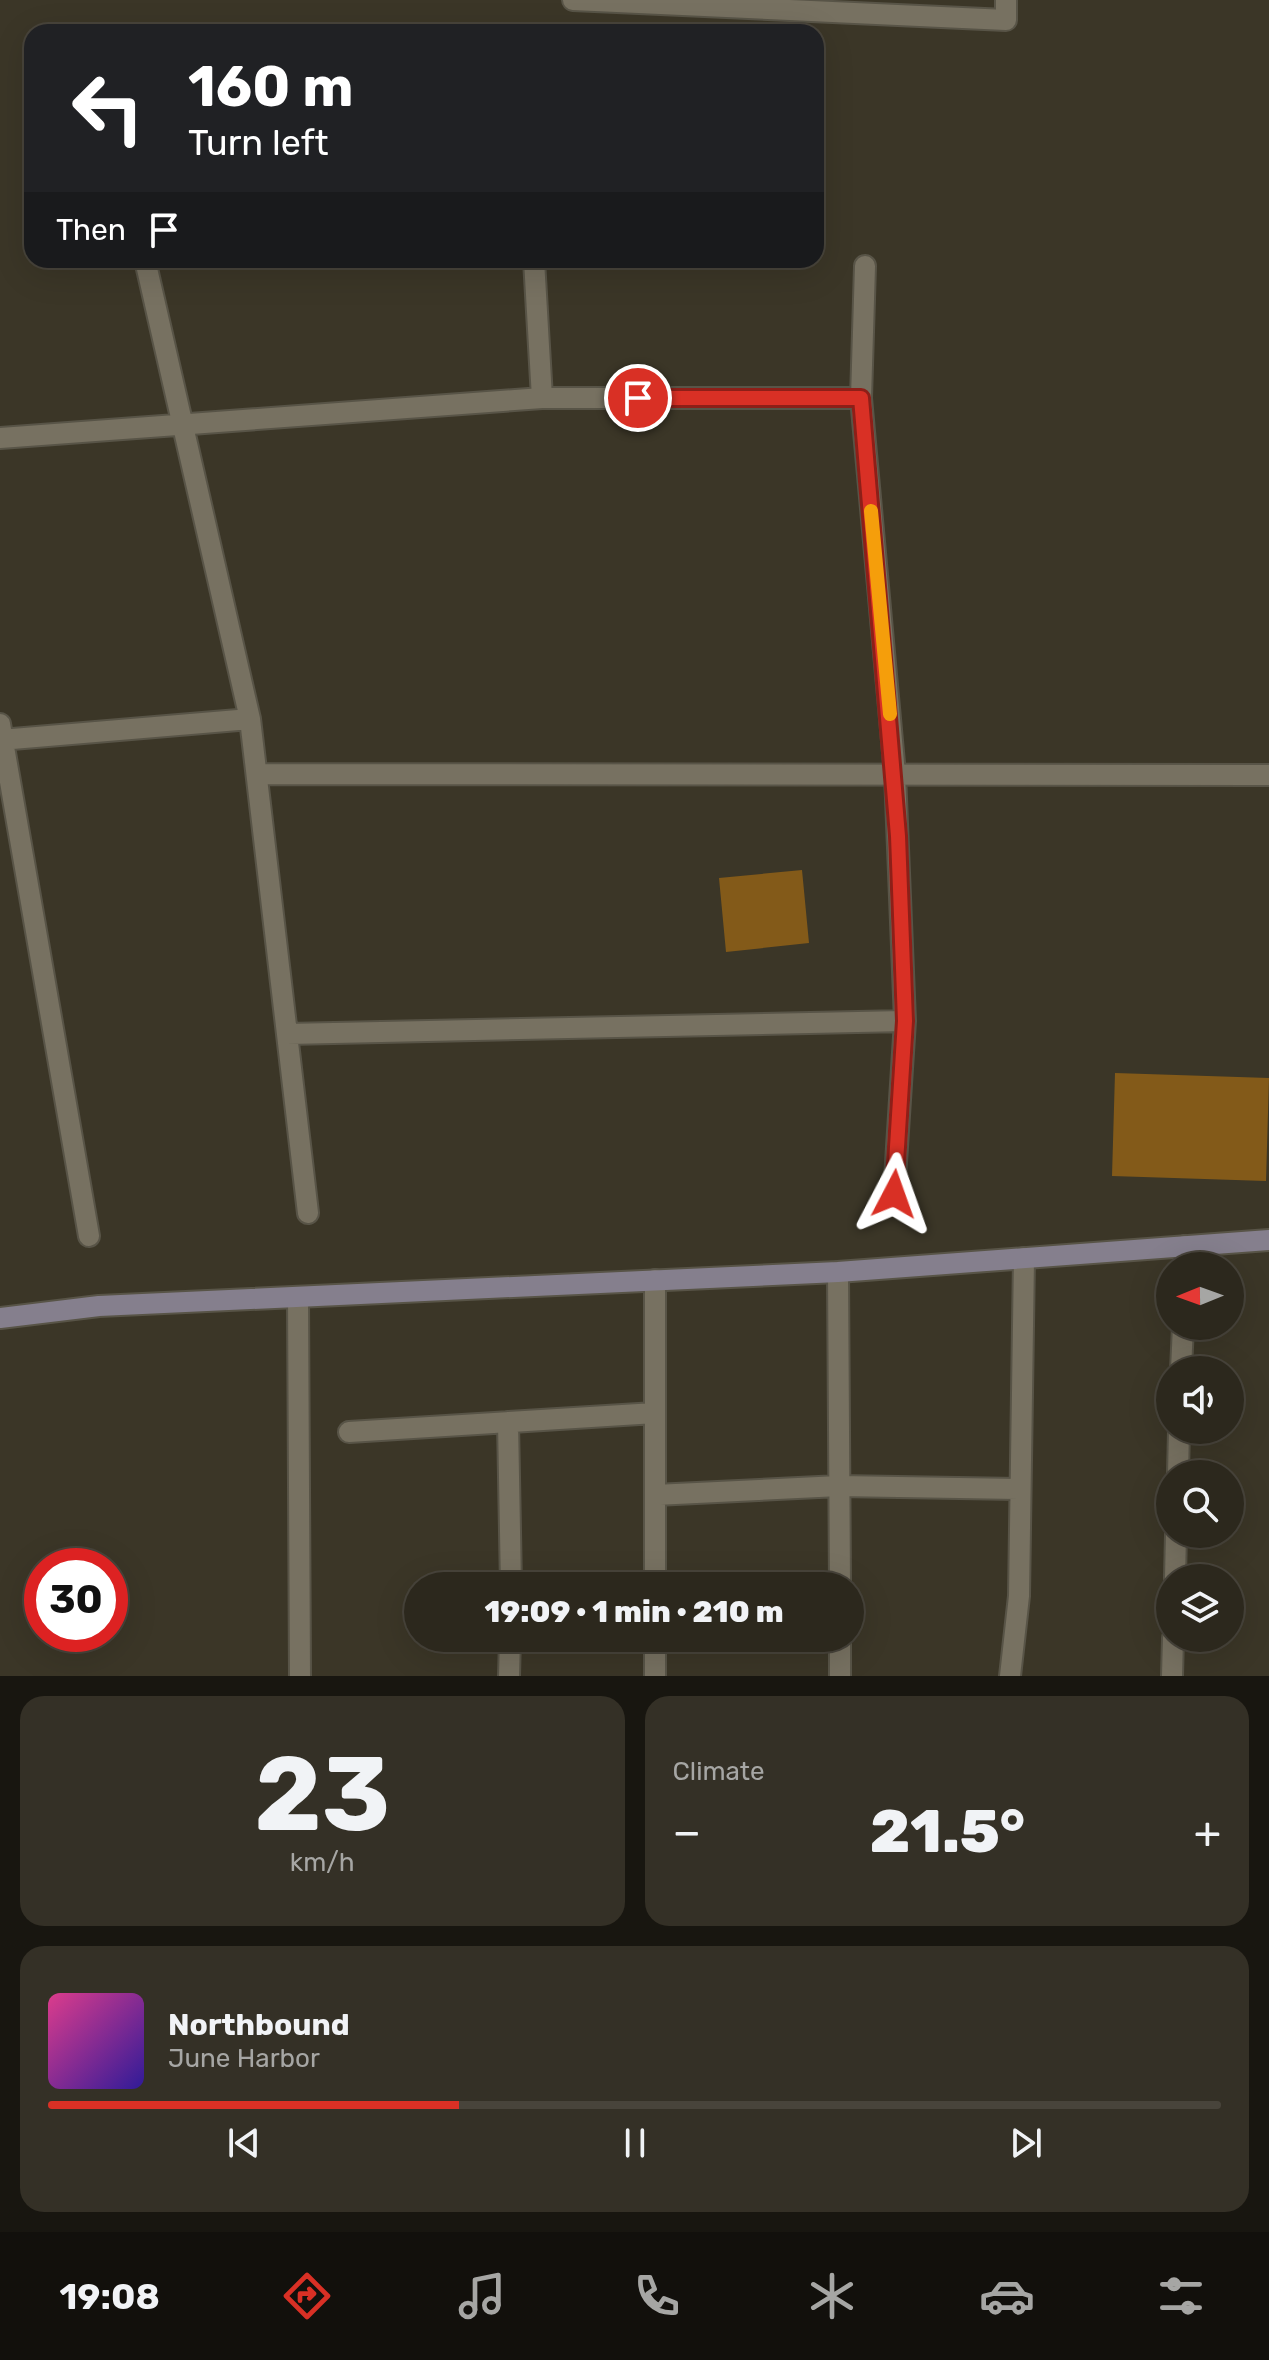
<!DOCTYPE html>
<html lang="en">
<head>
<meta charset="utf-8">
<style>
	:root { --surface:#2c281d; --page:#343026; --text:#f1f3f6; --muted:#a6a6a4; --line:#48443b; --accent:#d93025 }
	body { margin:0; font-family:Rubik,sans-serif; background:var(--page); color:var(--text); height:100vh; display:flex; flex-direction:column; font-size:30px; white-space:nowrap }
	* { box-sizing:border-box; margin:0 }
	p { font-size:26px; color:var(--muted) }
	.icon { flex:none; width:44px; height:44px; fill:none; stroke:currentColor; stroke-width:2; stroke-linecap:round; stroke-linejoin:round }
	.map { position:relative; height:1676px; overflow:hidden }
	.details { display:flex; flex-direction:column; gap:20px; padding:20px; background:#181610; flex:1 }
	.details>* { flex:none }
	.top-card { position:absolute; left:24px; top:24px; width:800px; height:244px; border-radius:24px; box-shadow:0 8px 32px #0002,0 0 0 2px var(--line); background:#202124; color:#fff; overflow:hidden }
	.needle { width:52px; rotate:269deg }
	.fabs { position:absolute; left:1156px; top:1252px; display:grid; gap:16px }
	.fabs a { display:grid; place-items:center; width:88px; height:88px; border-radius:50%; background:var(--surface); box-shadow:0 8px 32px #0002,0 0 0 2px var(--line); font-size:40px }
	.speed { position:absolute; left:24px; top:1548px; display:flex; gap:16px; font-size:40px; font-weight:700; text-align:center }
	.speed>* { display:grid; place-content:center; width:104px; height:104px; border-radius:50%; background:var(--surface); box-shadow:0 8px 32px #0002,0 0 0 2px var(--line); line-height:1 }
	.speed .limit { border:12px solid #d22; background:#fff; color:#111 }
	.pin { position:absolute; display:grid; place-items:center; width:68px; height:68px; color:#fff; margin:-34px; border:4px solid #fff; border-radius:50%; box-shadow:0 2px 8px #0007 }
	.me { position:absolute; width:88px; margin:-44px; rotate:4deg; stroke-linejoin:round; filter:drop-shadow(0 0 6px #0008) }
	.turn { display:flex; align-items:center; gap:28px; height:168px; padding:0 32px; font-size:36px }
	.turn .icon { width:104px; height:104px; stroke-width:2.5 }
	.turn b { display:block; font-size:56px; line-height:68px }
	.then { display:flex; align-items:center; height:76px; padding:0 32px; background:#0003; gap:16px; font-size:30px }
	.big { font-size:60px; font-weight:800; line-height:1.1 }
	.details .tile { flex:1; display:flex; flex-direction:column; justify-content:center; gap:12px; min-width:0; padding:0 28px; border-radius:24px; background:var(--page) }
	.details .dial { align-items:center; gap:0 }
	.dial b { font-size:104px; line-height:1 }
	.song { display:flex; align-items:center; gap:24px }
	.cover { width:96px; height:96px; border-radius:12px; background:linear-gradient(135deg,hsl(330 70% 55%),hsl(250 70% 35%)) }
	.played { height:8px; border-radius:4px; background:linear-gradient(90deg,var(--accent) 35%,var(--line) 35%) }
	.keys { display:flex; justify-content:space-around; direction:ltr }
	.heat { display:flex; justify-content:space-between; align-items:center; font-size:44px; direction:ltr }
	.details .tiles { flex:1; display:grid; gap:20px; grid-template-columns:1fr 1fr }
	.tile:last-child { grid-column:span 2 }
	.trip { position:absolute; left:404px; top:1572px; width:460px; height:80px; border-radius:40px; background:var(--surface); box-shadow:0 8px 32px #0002,0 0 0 2px var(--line); font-weight:800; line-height:80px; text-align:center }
	.dock { display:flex; height:128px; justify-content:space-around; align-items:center; background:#12100c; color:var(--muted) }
	.dock .icon { width:56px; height:56px }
	.dock .active { color:var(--accent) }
	.dock b { font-size:36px; color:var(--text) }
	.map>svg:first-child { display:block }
	.building { fill:#835a19 }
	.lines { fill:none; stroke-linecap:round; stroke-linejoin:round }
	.street-casing { stroke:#585447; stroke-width:24 }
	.secondary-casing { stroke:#585447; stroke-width:24 }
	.street { stroke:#777161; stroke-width:20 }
	.secondary { stroke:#857f8d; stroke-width:20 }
	.route-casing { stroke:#8d1f18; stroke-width:20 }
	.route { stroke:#d93025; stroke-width:14 }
	.slow { stroke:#f59e0b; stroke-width:14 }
</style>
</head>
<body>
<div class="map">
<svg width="1269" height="1676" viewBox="0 0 1269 1676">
	<rect width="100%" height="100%" fill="#3b3627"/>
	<!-- building -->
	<path class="building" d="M802 870 809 943 726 952 719 878Z
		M1115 1073 1269 1078 1266 1181 1112 1176Z"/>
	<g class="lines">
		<defs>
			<path id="street" d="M573 0 1006 20V0
				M145 260 250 719 308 1213
				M534 260 542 398
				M865 266 861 398 895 774 905 1021 894 1194
				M0 438 542 398H861
				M0 724 89 1236
				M0 740 250 719
				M257 774 1269 775
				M287 1034 905 1021
				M1185 1266V1246
				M838 1272 840 1586
				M298 1297 300 1676
				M1181 1370 1183 1326
				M508 1422 511 1586
				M349 1432 655 1413
				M1178 1474 1179 1430
				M655 1495 839 1486 1020 1489
				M1175 1578 1176 1534
				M655 1586V1280
				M840 1638V1676
				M509 1676 510 1638
				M655 1676V1638
				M1010 1676 1019 1596 1024 1258
				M1172 1676 1173 1638"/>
			<path id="secondary" d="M0 1318 99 1306 838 1272 1269 1240"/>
		</defs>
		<!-- street casing -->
		<use href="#street" class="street-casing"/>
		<!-- secondary casing -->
		<use href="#secondary" class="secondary-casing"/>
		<!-- street -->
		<use href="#street" class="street"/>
		<!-- secondary -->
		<use href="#secondary" class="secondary"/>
	</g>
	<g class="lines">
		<defs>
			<path id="route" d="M638 398H861L898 836 905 1021 894 1194"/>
		</defs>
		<!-- route casing -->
		<use href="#route" class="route-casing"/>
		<!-- route -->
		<use href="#route" class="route"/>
		<!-- slow -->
		<path class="slow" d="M871 511 890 714"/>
	</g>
</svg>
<div class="fabs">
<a><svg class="needle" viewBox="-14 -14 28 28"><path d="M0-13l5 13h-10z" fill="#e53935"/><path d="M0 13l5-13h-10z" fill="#a6a6a4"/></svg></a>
<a><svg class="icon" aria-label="sound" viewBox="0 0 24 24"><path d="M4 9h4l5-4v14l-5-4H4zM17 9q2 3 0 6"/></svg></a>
<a><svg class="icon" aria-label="search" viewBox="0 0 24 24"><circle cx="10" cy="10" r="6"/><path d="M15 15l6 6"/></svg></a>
<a><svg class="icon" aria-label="layers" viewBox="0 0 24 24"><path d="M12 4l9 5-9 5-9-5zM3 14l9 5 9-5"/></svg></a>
</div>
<div class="speed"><div class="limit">30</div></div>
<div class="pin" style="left:638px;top:398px;background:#d93025"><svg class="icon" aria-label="arrive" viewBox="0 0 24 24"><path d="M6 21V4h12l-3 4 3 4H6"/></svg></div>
<svg class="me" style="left:894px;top:1194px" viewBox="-20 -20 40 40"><path d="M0-17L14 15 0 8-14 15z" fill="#d93025" stroke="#fff" stroke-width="4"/></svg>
<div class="trip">19:09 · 1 min · 210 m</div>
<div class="top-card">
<div class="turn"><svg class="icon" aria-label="left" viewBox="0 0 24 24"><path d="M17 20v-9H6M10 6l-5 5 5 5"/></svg><div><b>160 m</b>Turn left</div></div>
<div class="then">Then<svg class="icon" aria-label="arrive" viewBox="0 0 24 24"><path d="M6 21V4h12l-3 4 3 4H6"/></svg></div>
</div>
</div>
<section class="details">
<div class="tiles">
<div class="tile dial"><b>23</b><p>km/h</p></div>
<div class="tile"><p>Climate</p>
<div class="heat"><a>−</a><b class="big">21.5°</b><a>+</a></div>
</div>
<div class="tile">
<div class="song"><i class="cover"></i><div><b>Northbound</b><p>June Harbor</p></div></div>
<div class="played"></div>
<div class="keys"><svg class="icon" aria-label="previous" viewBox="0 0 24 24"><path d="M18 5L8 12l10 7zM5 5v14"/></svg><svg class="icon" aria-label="pause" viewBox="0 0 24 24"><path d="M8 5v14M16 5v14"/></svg><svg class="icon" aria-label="next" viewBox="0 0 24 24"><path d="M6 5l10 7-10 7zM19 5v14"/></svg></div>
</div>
</div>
</section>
<nav class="dock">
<b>19:08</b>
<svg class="icon active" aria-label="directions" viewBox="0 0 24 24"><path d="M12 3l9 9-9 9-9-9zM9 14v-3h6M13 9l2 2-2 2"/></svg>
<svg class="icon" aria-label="music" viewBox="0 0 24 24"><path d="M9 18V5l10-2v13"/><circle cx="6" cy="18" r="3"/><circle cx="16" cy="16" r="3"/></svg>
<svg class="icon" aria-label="phone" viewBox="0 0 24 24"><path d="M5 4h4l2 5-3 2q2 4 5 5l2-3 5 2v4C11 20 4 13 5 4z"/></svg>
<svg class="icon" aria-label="climate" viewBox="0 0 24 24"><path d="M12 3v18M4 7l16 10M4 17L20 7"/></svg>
<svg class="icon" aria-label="car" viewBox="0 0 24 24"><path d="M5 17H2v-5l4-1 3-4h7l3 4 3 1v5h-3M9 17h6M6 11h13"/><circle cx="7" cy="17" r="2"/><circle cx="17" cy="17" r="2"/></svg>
<svg class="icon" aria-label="filters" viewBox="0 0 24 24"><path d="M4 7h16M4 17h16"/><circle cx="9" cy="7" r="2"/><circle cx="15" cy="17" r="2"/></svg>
</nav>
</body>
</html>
